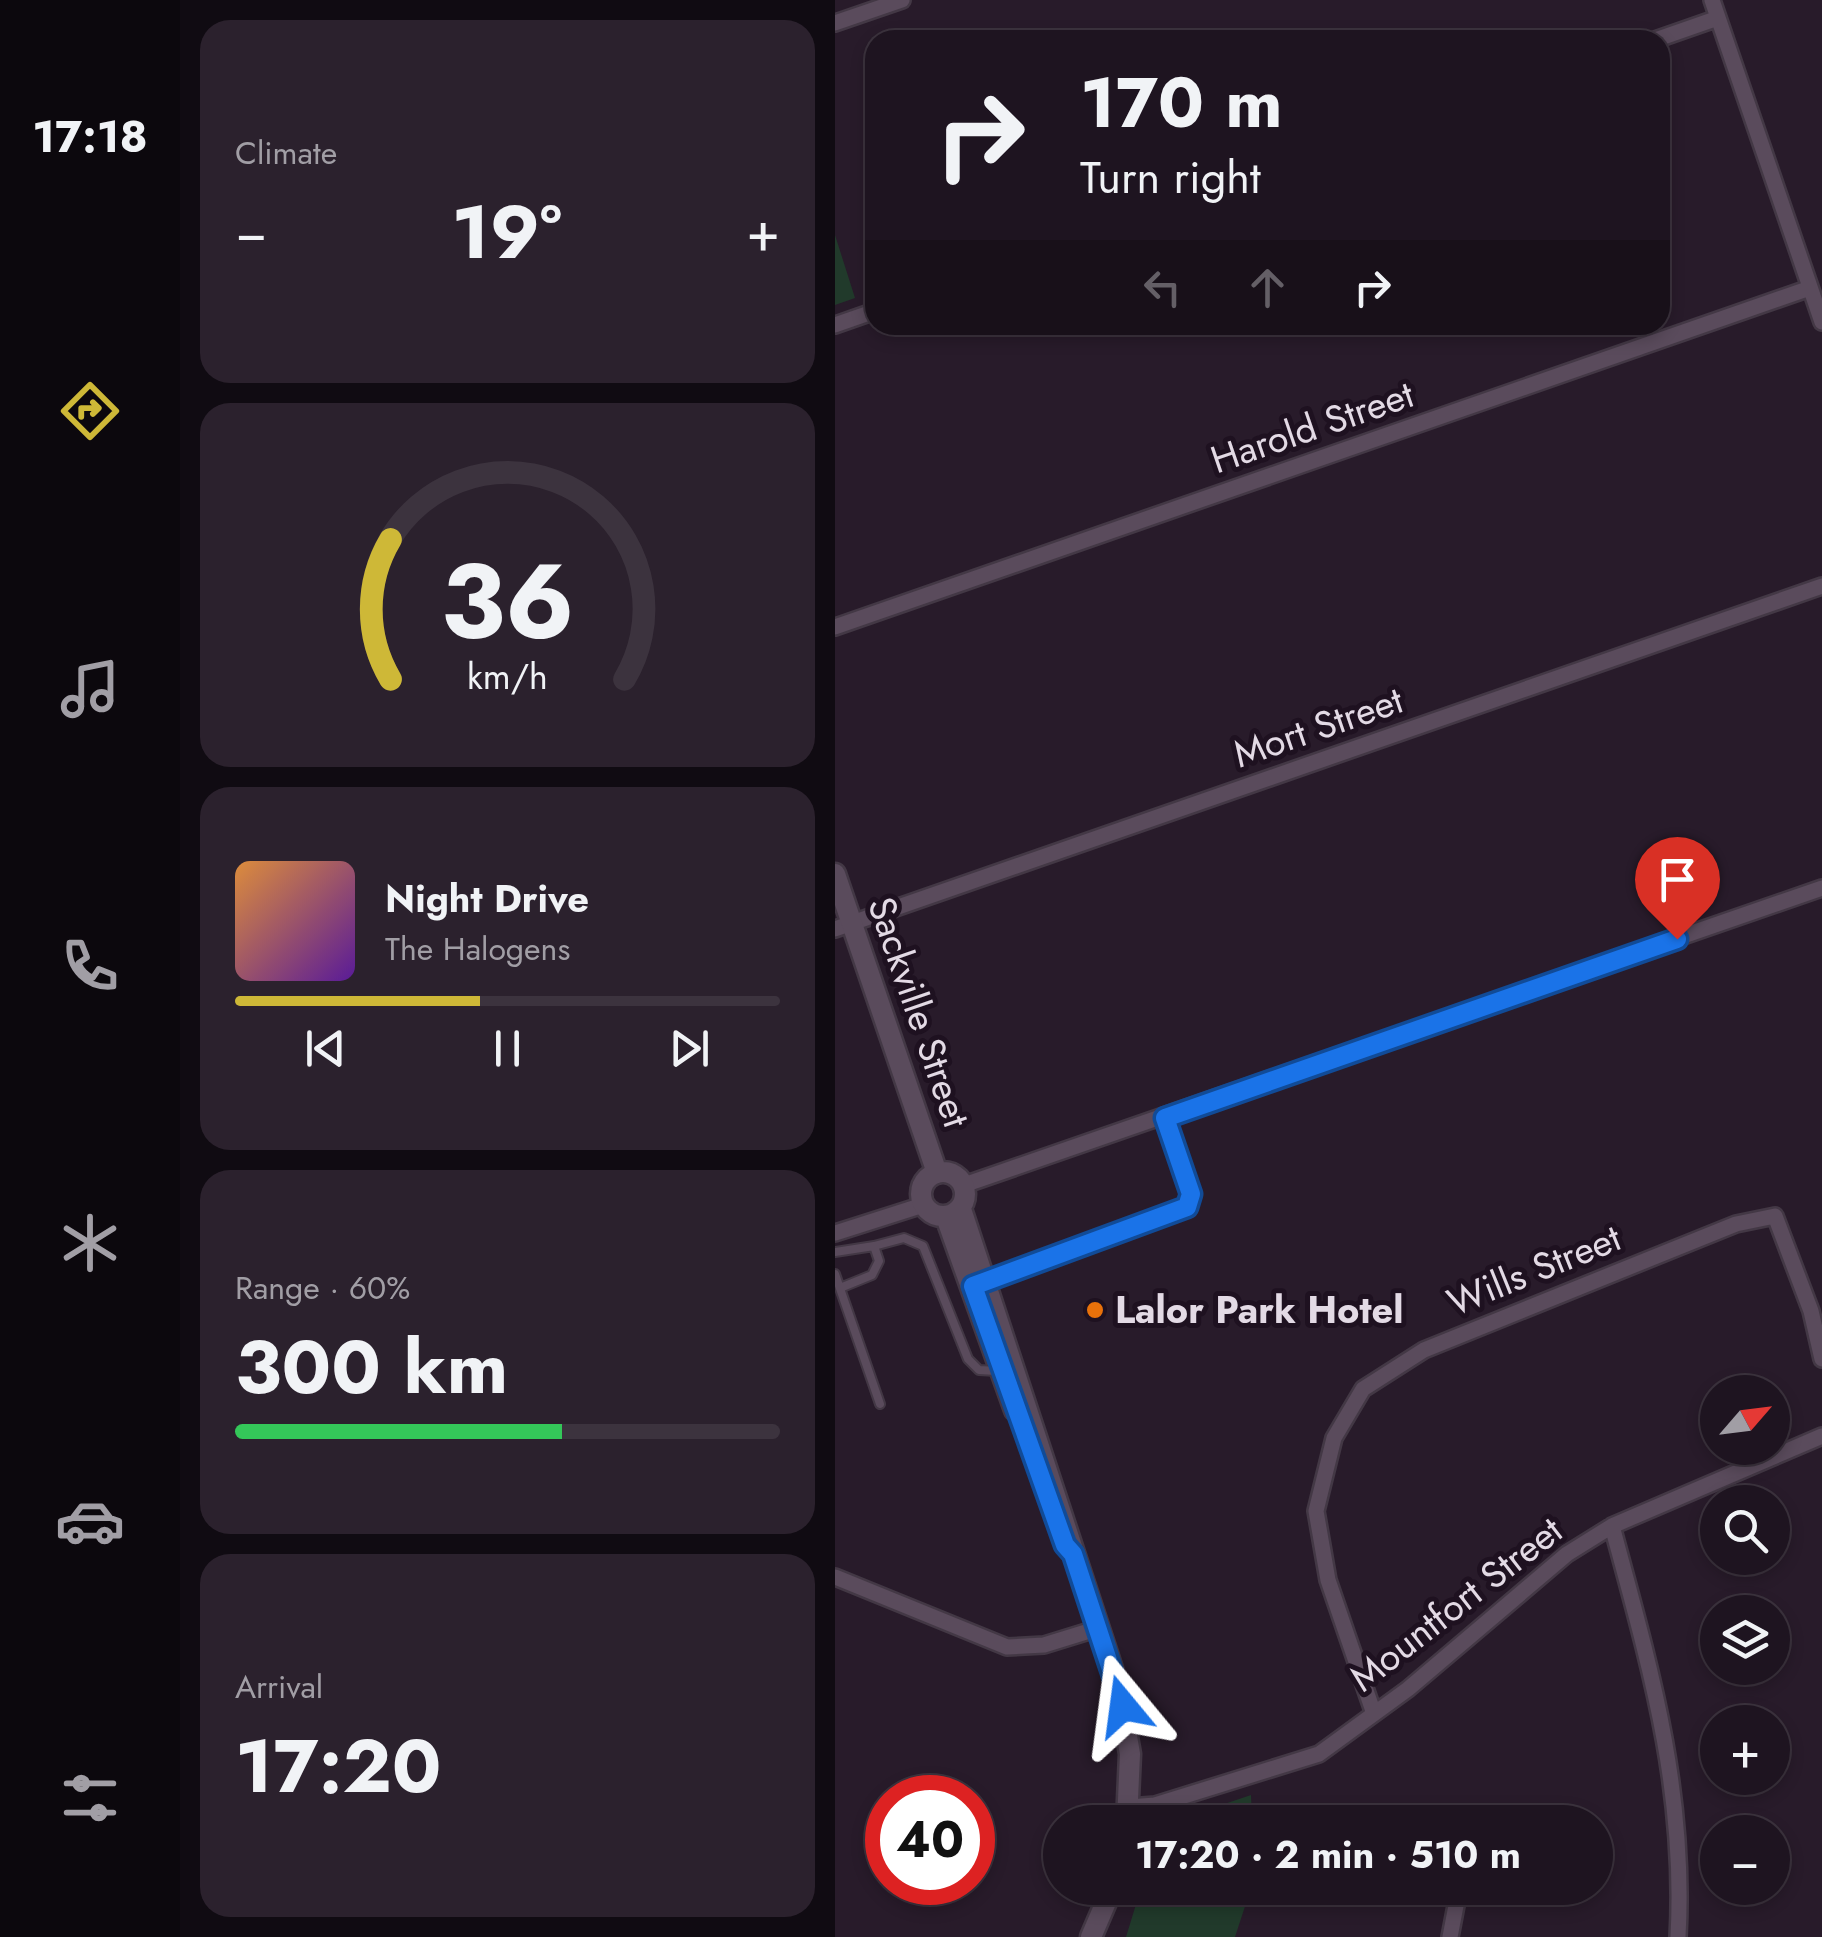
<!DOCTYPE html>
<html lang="en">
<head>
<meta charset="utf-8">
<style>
	:root { --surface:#1e1420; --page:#2b212d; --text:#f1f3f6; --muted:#a19ea5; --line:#3c333e; --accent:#ceb837 }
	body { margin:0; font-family:Jost,sans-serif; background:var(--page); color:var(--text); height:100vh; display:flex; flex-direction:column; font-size:38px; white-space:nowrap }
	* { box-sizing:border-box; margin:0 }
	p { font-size:32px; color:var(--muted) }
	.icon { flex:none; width:55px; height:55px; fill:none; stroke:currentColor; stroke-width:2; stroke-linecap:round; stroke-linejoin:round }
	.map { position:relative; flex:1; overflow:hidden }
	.side { display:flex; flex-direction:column; gap:20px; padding:20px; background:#100b12; width:655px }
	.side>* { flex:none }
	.guide { position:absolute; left:30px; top:30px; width:805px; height:305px; border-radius:30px; box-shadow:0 5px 15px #0003,0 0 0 2px var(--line); background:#1e1420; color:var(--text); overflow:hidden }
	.needle { width:65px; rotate:62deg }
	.controls { position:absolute; left:865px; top:1375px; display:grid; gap:20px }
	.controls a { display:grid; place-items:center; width:90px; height:90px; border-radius:50%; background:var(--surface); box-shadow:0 5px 15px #0003,0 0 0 2px var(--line); font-size:50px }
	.speed { position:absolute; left:30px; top:1775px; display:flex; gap:20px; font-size:50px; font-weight:700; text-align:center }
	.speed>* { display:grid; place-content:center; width:130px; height:130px; border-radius:50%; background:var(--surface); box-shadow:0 5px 15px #0003,0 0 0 2px var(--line); line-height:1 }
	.speed .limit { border:15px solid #d22; background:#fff; color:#111 }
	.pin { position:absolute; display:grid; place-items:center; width:85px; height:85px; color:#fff; margin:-102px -42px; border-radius:50% 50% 50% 0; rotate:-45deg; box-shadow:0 0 10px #0007 }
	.pin .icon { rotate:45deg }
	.me { position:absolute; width:110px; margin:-55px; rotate:344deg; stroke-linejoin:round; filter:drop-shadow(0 0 8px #0008) }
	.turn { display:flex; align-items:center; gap:35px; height:210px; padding:0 50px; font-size:45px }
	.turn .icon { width:130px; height:130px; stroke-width:2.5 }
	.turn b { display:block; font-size:70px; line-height:85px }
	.lanes { display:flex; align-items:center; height:95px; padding:0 50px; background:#0003; justify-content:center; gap:50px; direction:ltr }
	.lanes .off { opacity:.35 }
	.big { font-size:75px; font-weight:700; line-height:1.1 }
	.side .tile { flex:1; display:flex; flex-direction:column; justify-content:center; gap:15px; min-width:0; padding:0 35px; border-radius:30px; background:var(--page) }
	.side .dial { align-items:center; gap:0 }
	.dial svg { height:260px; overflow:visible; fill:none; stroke:var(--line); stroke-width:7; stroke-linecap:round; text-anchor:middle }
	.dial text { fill:var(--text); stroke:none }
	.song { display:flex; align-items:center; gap:30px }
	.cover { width:120px; height:120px; border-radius:15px; background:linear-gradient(135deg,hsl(30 70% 55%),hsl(270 70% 35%)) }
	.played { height:10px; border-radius:5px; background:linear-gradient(90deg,var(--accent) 45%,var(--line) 45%) }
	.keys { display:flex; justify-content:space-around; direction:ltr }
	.heat { display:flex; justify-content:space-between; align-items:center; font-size:55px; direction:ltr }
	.charge { height:15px; border-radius:8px; background:linear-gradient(90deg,#34c759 60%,var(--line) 0) }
	.trip { position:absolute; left:208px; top:1805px; width:570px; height:100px; border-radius:50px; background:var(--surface); box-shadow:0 5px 15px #0003,0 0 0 2px var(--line); font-weight:700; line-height:100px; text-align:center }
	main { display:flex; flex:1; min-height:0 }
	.tabs { display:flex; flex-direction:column; width:180px; justify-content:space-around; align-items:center; background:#0c080d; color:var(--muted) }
	.tabs .icon { width:70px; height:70px }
	.tabs .active { color:var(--accent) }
	.tabs b { font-size:45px; color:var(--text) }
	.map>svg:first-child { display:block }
	.green { fill:#213a2b }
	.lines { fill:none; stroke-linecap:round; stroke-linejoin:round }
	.lane-casing { stroke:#433845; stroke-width:12 }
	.street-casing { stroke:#433845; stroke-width:20 }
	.secondary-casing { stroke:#433845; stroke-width:25 }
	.lane { stroke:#5a4b5c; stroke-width:8 }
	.street { stroke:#5a4b5c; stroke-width:15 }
	.secondary { stroke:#5a4b5c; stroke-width:20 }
	.route-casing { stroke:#114b97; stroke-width:25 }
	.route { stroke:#1a73e8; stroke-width:18 }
	.food-dot { fill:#e8710a; stroke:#1e1120; stroke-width:4 }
	.labels { text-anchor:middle; stroke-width:10; stroke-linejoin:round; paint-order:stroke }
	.street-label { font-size:38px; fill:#e3dae5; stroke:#1e1120 }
	.poi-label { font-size:38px; font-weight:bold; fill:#e3dae5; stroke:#1e1120; text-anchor:start }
</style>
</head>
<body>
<main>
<nav class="tabs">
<b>17:18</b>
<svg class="icon active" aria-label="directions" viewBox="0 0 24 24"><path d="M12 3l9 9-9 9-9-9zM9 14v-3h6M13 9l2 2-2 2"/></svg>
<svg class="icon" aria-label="music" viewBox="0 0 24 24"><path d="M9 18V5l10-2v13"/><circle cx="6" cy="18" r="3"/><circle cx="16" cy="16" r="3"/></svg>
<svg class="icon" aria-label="phone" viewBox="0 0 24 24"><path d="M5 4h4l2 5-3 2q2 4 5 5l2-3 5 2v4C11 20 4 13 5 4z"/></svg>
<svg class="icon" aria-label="climate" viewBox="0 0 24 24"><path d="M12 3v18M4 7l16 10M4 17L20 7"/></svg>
<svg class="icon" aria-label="car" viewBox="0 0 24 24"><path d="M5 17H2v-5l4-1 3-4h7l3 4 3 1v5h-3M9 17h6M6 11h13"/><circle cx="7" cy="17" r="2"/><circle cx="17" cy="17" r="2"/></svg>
<svg class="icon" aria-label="filters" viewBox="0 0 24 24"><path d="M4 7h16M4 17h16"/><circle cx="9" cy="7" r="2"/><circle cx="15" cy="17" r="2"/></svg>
</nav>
<section class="side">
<div class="tile"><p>Climate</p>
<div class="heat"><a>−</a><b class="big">19°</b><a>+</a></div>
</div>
<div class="tile dial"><svg viewBox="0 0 100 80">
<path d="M14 69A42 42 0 1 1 86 69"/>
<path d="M14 69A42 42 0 0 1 14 26" stroke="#ceb837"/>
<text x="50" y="56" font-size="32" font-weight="700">36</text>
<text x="50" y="72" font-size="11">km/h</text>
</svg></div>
<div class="tile">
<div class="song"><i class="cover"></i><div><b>Night Drive</b><p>The Halogens</p></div></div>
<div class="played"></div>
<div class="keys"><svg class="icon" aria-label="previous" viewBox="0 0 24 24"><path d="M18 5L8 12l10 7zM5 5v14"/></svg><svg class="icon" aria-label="pause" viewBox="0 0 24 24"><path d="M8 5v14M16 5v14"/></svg><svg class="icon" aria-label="next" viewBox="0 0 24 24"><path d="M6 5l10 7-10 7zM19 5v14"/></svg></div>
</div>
<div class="tile"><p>Range · 60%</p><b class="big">300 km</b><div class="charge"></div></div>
<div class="tile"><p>Arrival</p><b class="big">17:20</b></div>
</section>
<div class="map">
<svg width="987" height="1937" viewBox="0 0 987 1937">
	<rect width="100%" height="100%" fill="#281b2a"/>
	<!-- green -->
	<path class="green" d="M0 235 20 298 0 305Z
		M416 1795 417 1822H336Z
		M306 1888H416L400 1937H291Z"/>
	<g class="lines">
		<defs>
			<path id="lane" d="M39 1246 69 1238 88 1246 133 1359 144 1370 162 1371
				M0 1252 39 1246 44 1261 37 1275 5 1288
				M0 1274 45 1404
				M150 1282 352 1207 356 1194 330 1118"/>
			<path id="street" d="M877 0 987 322
				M0 23 67 0
				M820 40 883 18
				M0 325 40 311
				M0 627 975 288
				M0 929 987 586
				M129 1185 987 888
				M0 1233 88 1205
				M777 1526C815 1667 851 1789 843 1937
				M0 1577 172 1647 209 1645 264 1628
				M538 1711 493 1580 481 1511 499 1438 528 1389 589 1350 901 1224 940 1216 976 1311 987 1359
				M294 1807 320 1805 484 1754 573 1689 732 1554 777 1526 987 1436
				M615 1937 624 1890"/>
			<path id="secondary" d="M0 874 102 1173
				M86 1194a22 22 0 1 1 44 0a22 22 0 1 1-44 0Z
				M126 1209 284 1690 295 1754 292 1822
				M111 1217 180 1410
				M256 1937 277 1888"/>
		</defs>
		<!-- lane casing -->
		<use href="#lane" class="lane-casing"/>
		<!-- street casing -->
		<use href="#street" class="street-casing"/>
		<!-- secondary casing -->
		<use href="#secondary" class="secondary-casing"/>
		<!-- lane -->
		<use href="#lane" class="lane"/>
		<!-- street -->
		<use href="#street" class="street"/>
		<!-- secondary -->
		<use href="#secondary" class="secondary"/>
	</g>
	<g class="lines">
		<defs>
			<path id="route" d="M288 1706 238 1554 230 1545 138 1286 352 1207 356 1194 330 1118 842 939"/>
		</defs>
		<!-- route casing -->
		<use href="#route" class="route-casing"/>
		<!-- route -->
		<use href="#route" class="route"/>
	</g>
	<!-- markers -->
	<circle class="food-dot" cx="260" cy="1310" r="10"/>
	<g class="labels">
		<!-- street labels -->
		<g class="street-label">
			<text transform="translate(477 427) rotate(-19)" y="13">Harold Street</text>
			<text transform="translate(483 727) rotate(-19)" y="13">Mort Street</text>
			<text transform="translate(84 1012) rotate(71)" y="13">Sackville Street</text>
			<text transform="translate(699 1270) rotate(-22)" y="13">Wills Street</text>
			<text transform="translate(621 1604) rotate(-38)" y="13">Mountfort Street</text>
		</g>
		<!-- poi labels -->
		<g class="poi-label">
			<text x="280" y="1323">Lalor Park Hotel</text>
		</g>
	</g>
</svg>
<div class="controls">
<a><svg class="needle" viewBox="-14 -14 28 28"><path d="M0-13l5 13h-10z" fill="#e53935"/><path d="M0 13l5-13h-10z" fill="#a19ea5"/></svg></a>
<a><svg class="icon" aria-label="search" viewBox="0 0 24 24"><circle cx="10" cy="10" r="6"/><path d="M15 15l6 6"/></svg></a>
<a><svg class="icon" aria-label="layers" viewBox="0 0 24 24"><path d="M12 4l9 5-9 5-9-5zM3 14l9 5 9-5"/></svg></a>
<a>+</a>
<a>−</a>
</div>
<div class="speed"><div class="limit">40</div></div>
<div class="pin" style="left:842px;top:939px;background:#d93025"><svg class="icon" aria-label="arrive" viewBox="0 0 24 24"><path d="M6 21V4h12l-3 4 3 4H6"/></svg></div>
<svg class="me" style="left:288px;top:1706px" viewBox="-20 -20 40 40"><path d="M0-17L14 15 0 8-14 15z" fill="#1a73e8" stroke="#fff" stroke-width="4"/></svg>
<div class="trip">17:20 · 2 min · 510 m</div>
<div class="guide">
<div class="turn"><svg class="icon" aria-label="right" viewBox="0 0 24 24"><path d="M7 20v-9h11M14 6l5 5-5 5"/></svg><div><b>170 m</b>Turn right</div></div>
<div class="lanes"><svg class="icon off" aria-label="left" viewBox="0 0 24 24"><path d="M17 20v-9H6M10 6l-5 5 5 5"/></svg><svg class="icon off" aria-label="ahead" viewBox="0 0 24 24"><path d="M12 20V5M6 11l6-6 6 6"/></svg><svg class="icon" aria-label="right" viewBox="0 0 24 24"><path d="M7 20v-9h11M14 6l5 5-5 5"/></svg></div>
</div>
</div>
</main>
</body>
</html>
